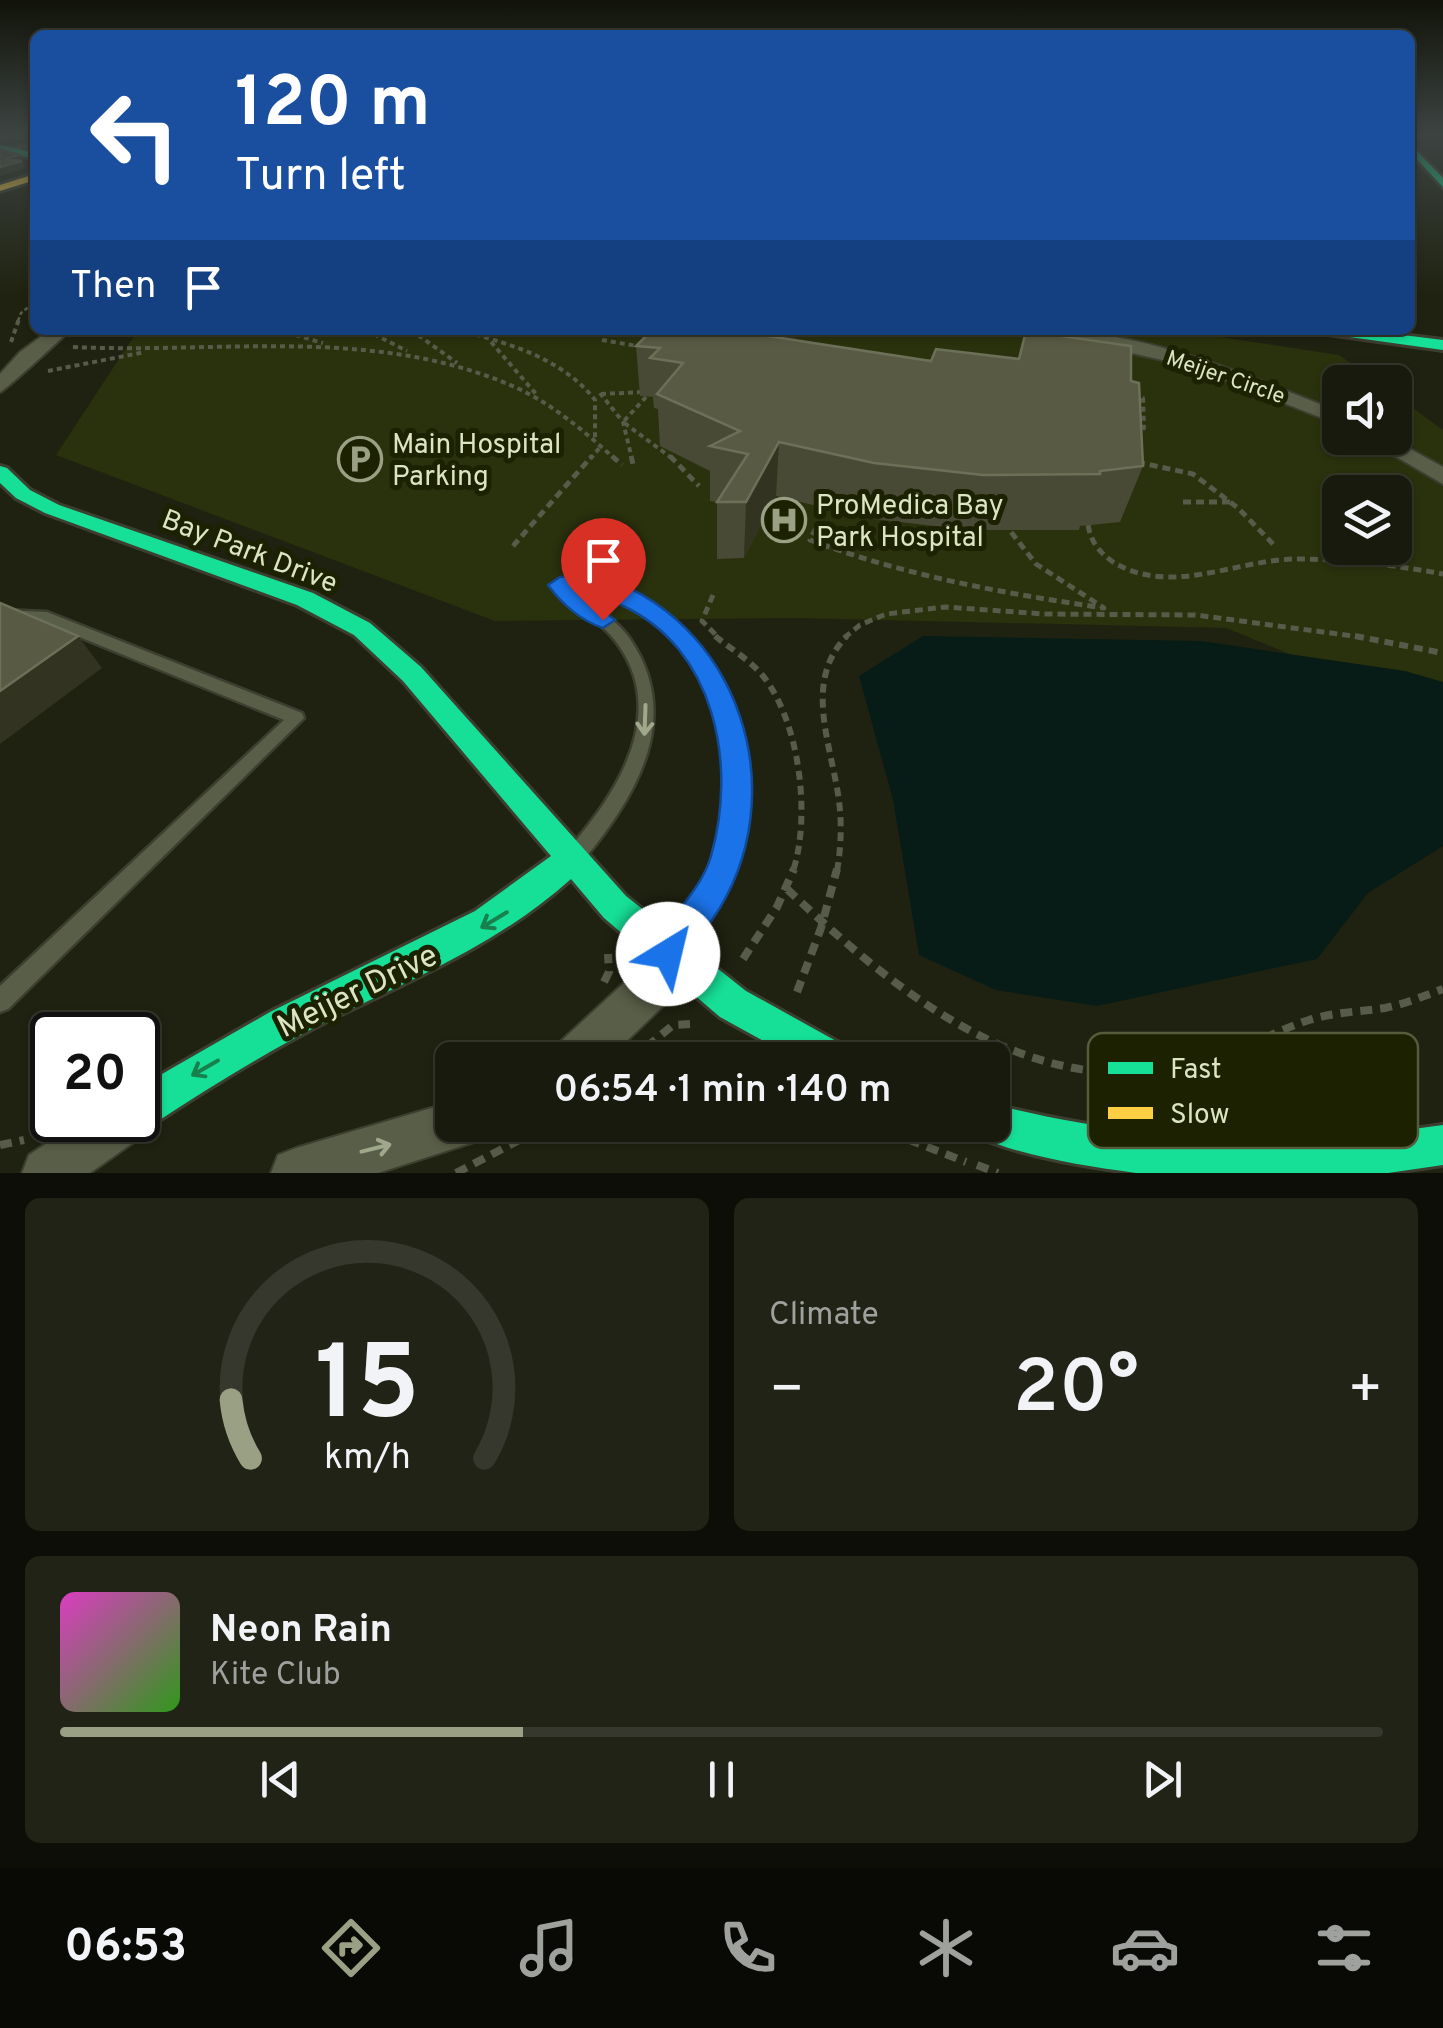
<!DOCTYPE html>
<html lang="en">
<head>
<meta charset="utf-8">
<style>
	:root { --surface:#171a0c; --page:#202315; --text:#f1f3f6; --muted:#9ea19d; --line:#36382d; --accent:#99a084 }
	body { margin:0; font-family:Overpass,sans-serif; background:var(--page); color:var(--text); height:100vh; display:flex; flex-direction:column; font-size:38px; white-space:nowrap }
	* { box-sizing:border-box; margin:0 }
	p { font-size:32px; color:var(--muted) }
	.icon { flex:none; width:55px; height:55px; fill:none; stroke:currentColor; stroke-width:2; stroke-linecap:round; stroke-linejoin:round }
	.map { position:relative; height:1173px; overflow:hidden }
	.details { display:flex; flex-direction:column; gap:25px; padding:25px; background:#0d0e07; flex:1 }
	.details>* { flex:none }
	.hud { position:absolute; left:30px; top:30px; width:1385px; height:305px; border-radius:15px; box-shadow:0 2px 8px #0004,0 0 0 2px var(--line); background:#1a4fa0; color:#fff; overflow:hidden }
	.fabs { position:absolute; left:1322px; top:365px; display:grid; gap:20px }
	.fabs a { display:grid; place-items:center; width:90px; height:90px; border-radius:15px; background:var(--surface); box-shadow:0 2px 8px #0004,0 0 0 2px var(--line); font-size:50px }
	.speed { position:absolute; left:30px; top:1012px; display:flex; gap:20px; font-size:50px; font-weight:700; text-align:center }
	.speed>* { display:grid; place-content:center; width:130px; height:130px; border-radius:50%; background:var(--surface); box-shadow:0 2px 8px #0004,0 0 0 2px var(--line); line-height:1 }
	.speed .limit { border:5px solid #111; border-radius:15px; background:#fff; color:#111 }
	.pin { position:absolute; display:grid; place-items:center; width:85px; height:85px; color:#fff; margin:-102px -42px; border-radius:50% 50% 50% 0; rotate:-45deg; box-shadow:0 0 10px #0007 }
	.pin .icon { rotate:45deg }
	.me { position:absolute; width:110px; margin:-55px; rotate:36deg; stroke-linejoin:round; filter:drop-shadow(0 0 8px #0008) }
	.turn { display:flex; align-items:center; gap:35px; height:210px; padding:0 40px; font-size:45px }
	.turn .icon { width:130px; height:130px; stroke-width:2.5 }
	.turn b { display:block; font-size:70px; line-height:85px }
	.then { display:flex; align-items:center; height:95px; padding:0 40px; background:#0003; gap:20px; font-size:38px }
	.big { font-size:75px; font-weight:600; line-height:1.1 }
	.details .widget { flex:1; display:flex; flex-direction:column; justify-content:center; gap:15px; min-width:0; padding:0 35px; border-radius:15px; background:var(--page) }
	.details .dial { align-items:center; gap:0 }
	.dial svg { height:260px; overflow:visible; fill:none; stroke:var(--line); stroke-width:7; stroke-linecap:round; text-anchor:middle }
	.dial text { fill:var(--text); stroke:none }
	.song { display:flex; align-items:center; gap:30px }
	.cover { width:120px; height:120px; border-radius:15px; background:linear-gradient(135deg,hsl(310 70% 55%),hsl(110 70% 35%)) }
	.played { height:10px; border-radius:5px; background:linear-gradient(90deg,var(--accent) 35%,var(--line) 35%) }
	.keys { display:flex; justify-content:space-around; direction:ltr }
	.heat { display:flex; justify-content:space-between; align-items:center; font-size:55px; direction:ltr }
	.details .tiles { flex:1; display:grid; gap:25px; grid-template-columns:1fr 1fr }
	.widget:last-child { grid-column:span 2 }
	.trip { position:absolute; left:435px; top:1042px; width:575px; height:100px; border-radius:15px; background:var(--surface); box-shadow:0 2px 8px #0004,0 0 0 2px var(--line); font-weight:600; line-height:100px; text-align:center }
	.tabs { display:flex; height:160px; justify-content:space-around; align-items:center; background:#090a05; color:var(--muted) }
	.tabs .icon { width:70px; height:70px }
	.tabs .active { color:var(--accent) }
	.tabs b { font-size:45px; color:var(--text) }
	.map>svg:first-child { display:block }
	.built { fill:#2a310d; fill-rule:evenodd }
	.water { fill:#071c16 }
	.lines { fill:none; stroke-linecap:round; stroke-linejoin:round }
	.lane-casing { stroke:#3c3f30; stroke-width:5 }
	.street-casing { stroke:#3c3f30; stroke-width:4 }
	.fast-casing { stroke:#3c3f30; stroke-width:6 }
	.slow-casing { stroke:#3c3f30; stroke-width:6 }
	.path-far4 { stroke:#575b49; stroke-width:2.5; stroke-dasharray:4 2.5; stroke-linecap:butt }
	.path-far3 { stroke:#575b49; stroke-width:4; stroke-dasharray:5 4; stroke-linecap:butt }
	.path-far2 { stroke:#575b49; stroke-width:5; stroke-dasharray:8 5; stroke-linecap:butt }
	.path-far1 { stroke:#575b49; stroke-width:6; stroke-dasharray:9 6; stroke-linecap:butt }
	.path { stroke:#575b49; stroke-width:8; stroke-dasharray:12 8; stroke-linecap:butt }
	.lane { fill:#595e48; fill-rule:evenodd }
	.street { fill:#595e48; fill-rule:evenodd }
	.fast { fill:#16e098; fill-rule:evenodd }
	.slow { fill:#ffcf43; fill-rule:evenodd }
	.wall { fill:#494a35 }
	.shaded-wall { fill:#323320 }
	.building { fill:#595a44; stroke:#6d7058; stroke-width:2.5 }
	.oneway { stroke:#a0a88c }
	.oneway2 { stroke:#18804c }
	.route { fill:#1a73e8; stroke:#114b97; stroke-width:2.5 }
	.labels { text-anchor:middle; stroke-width:10; stroke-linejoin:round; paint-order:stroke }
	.far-street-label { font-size:22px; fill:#dbe4c3; stroke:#1b2101 }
	.poi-label { font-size:28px; fill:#dbe4c3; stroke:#1b2101; text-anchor:start }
	.street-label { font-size:28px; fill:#dbe4c3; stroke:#1b2101 }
	.near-street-label { font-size:32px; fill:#dbe4c3; stroke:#1b2101 }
	.key { fill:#1b2101; stroke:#555c3b; stroke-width:2.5 }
	.key-label { font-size:28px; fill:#dbe4c3 }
</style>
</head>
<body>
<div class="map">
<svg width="1443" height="1173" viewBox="0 0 1443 1173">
	<rect width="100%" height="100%" fill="#1f2210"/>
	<!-- built -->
	<path class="built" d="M138 330H1174L1339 355 1378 382H1340V438H1395V395L1443 430V717L1226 628 797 618 495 621 56 455ZM1340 492H1395V548H1340Z"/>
	<!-- water -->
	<path class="water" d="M923 636 1201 641 1405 671 1443 682V846L1368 893 1317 959 1097 1006 996 990 919 955 893 800 859 676Z"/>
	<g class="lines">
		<defs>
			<path id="lane" d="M35 142V146L5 151 2 149Z
				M586 577C610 580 630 591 649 604 719 648 754 733 745 815 739 866 711 911 682 952L675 955 668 952 665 945C671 931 682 919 690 907 706 883 718 857 724 829 743 743 710 656 635 608 615 595 596 584 571 588 590 605 616 618 630 639 683 717 637 795 585 858L578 861 571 858 569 852 571 846C619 791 668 712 617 643 600 619 571 608 553 585L560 580Z
				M0 610 47 612 302 713 304 718 8 1009 0 1012V986L284 720 40 621 0 620Z"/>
			<path id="street" d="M50 330H70C62 338 6 390 0 392V374L20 352Z
				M1042 330C1146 330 1245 375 1340 412V425L1189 366 1051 335Z
				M1364 438H1390L1443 467V484Z
				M678 941 693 947 699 962 693 977 607 1060H551L558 1044 663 947Z
				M138 1102 148 1120 141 1137 90 1173H22L29 1155 82 1120H138Z
				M452 1102V1125H481L474 1142 378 1173H271L278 1155 296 1148Z"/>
			<path id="fast" d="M1410 144 1443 178V187L1410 152Z
				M0 145 35 153V159L0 151Z
				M1321 330H1362L1443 340V350L1328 334Z
				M0 466 7 468 30 490 59 505 313 593 370 623 421 667 626 896 746 991 847 1047 853 1060H798L720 1017 604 918 571 879C499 944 410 980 325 1022 265 1053 208 1088 152 1125L138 1130 124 1125 122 1120H138V1089L148 1082 270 1012 475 911 551 856 403 681 354 635 297 605 45 513 16 498 0 483Z
				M992 1104C1147 1143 1286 1148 1443 1125V1165L1388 1173H1136C1083 1166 1027 1157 978 1137L973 1125H992Z"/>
			<path id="slow" d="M35 174V180L0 191V185Z"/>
		</defs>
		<!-- lane casing -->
		<use href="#lane" class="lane-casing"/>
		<!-- street casing -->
		<use href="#street" class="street-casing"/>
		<!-- fast casing -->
		<use href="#fast" class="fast-casing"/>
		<!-- slow casing -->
		<use href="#slow" class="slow-casing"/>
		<!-- path-far4 -->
		<path class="path-far4" d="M18 321 21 313 35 302"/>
		<!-- path-far3 -->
		<path class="path-far3" d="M278 330 323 343
			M366 330 407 351
			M411 330 457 363
			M458 330C508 343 562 358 595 400V438
			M602 340 643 347
			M11 342 19 319
			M491 342 536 394
			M73 347C221 354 377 325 517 388 554 405 585 432 615 459
			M48 371 145 352
			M600 393 623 422 632 459
			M601 394 644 392
			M1134 396 1143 398 1144 428 1137 434
			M646 397 623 422 673 459
			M590 459 602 445"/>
		<!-- path-far2 -->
		<path class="path-far2" d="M612 456 622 465
			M631 456 633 464
			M670 456 699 486
			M1137 462 1193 474 1238 508 1275 546
			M1183 502H1230
			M1088 525C1091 542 1099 552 1113 562 1171 597 1234 560 1296 559 1345 559 1394 565 1443 574
			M816 528 810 540C906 576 1002 593 1104 608L1036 564 1011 532
			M513 546 592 456
			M713 595 702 621 719 638
			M844 638 860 625 886 614 945 607 1044 614 1196 615 1368 638"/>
		<!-- path-far1 -->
		<path class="path-far1" d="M715 636C731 649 750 660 763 676 800 722 811 817 793 871
			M1355 636 1443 653
			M837 871C841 848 842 824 839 801 832 746 802 681 847 636"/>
		<!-- path -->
		<path class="path" d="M787 889C896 992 1021 1096 1181 1069 1226 1061 1266 1034 1309 1020 1334 1012 1360 1012 1385 1008 1405 1004 1424 996 1443 989
			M743 959 777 907 794 869
			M604 982 609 972 608 954
			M797 992 821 928 837 869
			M631 1060 673 1025 690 1024
			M871 1125 966 1162
			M0 1145 24 1140
			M977 1165 998 1173
			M456 1173 548 1125"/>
		<!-- lane -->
		<use href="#lane" class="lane"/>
		<!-- street -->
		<use href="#street" class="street"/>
		<!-- fast -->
		<use href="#fast" class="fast"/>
		<!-- slow -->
		<use href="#slow" class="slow"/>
	</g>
	<!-- wall -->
	<path class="wall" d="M0 133H35V151L33 139 3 141Z
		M796 330 795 340 931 361 1018 359 1026 331 1131 381 1143 466 1120 522 1080 526 1079 530H968L866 518 776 496 744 558 717 559V502L710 501V471L660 446 658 409 654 408 653 397 640 396 636 346Z"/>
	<!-- shaded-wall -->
	<path class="shaded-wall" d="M20 155 26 168 0 176V167L5 159Z
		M772 330H796L795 341 768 336Z
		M779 442 776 496 744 558 746 502Z
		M78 636 102 668 0 744V691Z"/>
	<!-- building -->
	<path class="building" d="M0 149 20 155 5 159 22 161 0 167Z
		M652 330H772L768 336 931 361 936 349 1019 359 1026 331 1131 346V381L1139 383 1143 466 1100 471V474L983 475 874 463 779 442 746 502H717L748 454 710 446 740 431 657 394 683 363 650 358 660 348 636 346Z
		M0 603 78 636 0 691Z"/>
	<!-- one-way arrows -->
	<defs><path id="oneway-shaft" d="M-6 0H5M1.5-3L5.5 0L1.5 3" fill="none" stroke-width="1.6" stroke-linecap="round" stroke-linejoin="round" transform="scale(2.5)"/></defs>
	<g class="oneway">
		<use href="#oneway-shaft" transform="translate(645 720) rotate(92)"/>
		<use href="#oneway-shaft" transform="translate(376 1148) rotate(-14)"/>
	</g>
	<g class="oneway2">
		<use href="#oneway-shaft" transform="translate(494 920) rotate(149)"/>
		<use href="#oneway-shaft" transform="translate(205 1068) rotate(150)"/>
	</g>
	<!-- sky -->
	<linearGradient id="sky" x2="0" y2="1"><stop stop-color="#111309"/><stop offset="0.45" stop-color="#3c4442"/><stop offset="1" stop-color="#3c4442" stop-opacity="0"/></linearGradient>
	<rect width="1443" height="297" fill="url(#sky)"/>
	<!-- route -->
	<path class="route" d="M592 574C740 615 798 796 712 920 700 938 689 962 668 971L656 966 651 954C666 918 700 894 711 856 737 765 716 648 621 605 607 598 594 589 579 591L615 620 603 628C581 621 561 603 548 585L560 577Z"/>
	<!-- icons -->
	<defs>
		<symbol id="parking-ring" viewBox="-11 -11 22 22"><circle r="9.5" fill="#1b2101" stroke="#99a084" stroke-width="1.5"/><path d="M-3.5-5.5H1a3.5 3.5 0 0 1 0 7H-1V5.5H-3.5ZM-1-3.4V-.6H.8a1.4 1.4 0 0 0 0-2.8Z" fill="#99a084"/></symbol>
		<symbol id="hospital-ring" viewBox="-11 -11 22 22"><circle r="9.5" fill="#1b2101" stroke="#99a084" stroke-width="1.5"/><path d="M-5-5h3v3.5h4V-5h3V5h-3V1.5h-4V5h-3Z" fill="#99a084"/></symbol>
	</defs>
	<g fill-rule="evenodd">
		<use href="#parking-ring" x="335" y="434" width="50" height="50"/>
		<use href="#hospital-ring" x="759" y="495" width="50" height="50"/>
	</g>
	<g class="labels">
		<!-- far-street labels -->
		<g class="far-street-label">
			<text transform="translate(1226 376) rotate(19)" y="8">Meijer Circle</text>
		</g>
		<!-- poi labels -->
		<g class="poi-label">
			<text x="392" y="453">Main Hospital<tspan x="392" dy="32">Parking</tspan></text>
			<text x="816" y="514">ProMedica Bay<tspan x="816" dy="32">Park Hospital</tspan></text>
		</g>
		<!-- street labels -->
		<g class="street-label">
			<text transform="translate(250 550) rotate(21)" y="10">Bay Park Drive</text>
		</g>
		<!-- near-street labels -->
		<g class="near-street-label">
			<text transform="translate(357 990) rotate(-26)" y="11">Meijer Drive</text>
		</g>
	</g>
	<!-- legend -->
	<rect x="1088" y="1033" width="330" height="115" rx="15" class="key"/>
	<rect x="1108" y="1062" width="45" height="12" fill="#16e098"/>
	<rect x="1108" y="1107" width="45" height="12" fill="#ffcf43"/>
	<g class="key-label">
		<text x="1170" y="1078">Fast</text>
		<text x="1170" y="1123">Slow</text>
	</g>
</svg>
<div class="fabs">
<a><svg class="icon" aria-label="sound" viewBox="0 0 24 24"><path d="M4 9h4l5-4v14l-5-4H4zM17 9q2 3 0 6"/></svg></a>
<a><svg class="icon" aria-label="layers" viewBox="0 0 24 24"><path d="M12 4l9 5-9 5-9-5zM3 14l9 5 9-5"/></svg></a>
</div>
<div class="speed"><div class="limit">20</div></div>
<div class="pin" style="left:603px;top:620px;background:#d93025"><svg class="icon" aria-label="arrive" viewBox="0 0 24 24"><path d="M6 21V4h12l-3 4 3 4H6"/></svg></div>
<svg class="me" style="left:668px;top:954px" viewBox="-20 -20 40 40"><circle r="19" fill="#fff"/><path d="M0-13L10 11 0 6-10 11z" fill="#1a73e8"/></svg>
<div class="trip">06:54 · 1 min · 140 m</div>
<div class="hud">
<div class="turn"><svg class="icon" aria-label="left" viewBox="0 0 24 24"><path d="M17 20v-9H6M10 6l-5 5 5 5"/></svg><div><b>120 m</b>Turn left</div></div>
<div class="then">Then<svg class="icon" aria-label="arrive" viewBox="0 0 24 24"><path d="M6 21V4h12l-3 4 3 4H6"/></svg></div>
</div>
</div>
<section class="details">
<div class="tiles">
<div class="widget dial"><svg viewBox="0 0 100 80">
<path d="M14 69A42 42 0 1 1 86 69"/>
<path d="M14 69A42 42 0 0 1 8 51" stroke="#99a084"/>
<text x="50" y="56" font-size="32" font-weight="700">15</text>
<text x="50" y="72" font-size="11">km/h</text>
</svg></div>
<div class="widget"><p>Climate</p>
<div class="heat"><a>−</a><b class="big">20°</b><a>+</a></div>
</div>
<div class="widget">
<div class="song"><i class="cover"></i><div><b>Neon Rain</b><p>Kite Club</p></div></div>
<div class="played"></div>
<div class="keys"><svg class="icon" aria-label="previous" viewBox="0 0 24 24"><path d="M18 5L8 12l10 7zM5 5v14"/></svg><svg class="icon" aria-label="pause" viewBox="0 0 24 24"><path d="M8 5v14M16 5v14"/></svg><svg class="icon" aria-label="next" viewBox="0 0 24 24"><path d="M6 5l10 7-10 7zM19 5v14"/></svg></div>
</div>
</div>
</section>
<nav class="tabs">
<b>06:53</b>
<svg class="icon active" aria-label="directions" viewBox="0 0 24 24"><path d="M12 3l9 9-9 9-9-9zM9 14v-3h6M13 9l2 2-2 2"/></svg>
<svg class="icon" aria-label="music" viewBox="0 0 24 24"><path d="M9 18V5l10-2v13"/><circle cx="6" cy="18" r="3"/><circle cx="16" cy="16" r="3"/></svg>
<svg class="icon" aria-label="phone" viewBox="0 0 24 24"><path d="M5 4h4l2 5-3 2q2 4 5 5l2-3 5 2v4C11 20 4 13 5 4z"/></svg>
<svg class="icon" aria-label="climate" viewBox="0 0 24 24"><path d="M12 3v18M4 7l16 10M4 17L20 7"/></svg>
<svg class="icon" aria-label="car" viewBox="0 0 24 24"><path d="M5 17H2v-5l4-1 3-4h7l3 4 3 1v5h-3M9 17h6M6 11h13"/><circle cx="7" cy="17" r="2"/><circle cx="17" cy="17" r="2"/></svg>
<svg class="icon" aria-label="filters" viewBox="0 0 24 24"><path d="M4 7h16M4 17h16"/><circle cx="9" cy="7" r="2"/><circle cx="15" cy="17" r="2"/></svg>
</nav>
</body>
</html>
